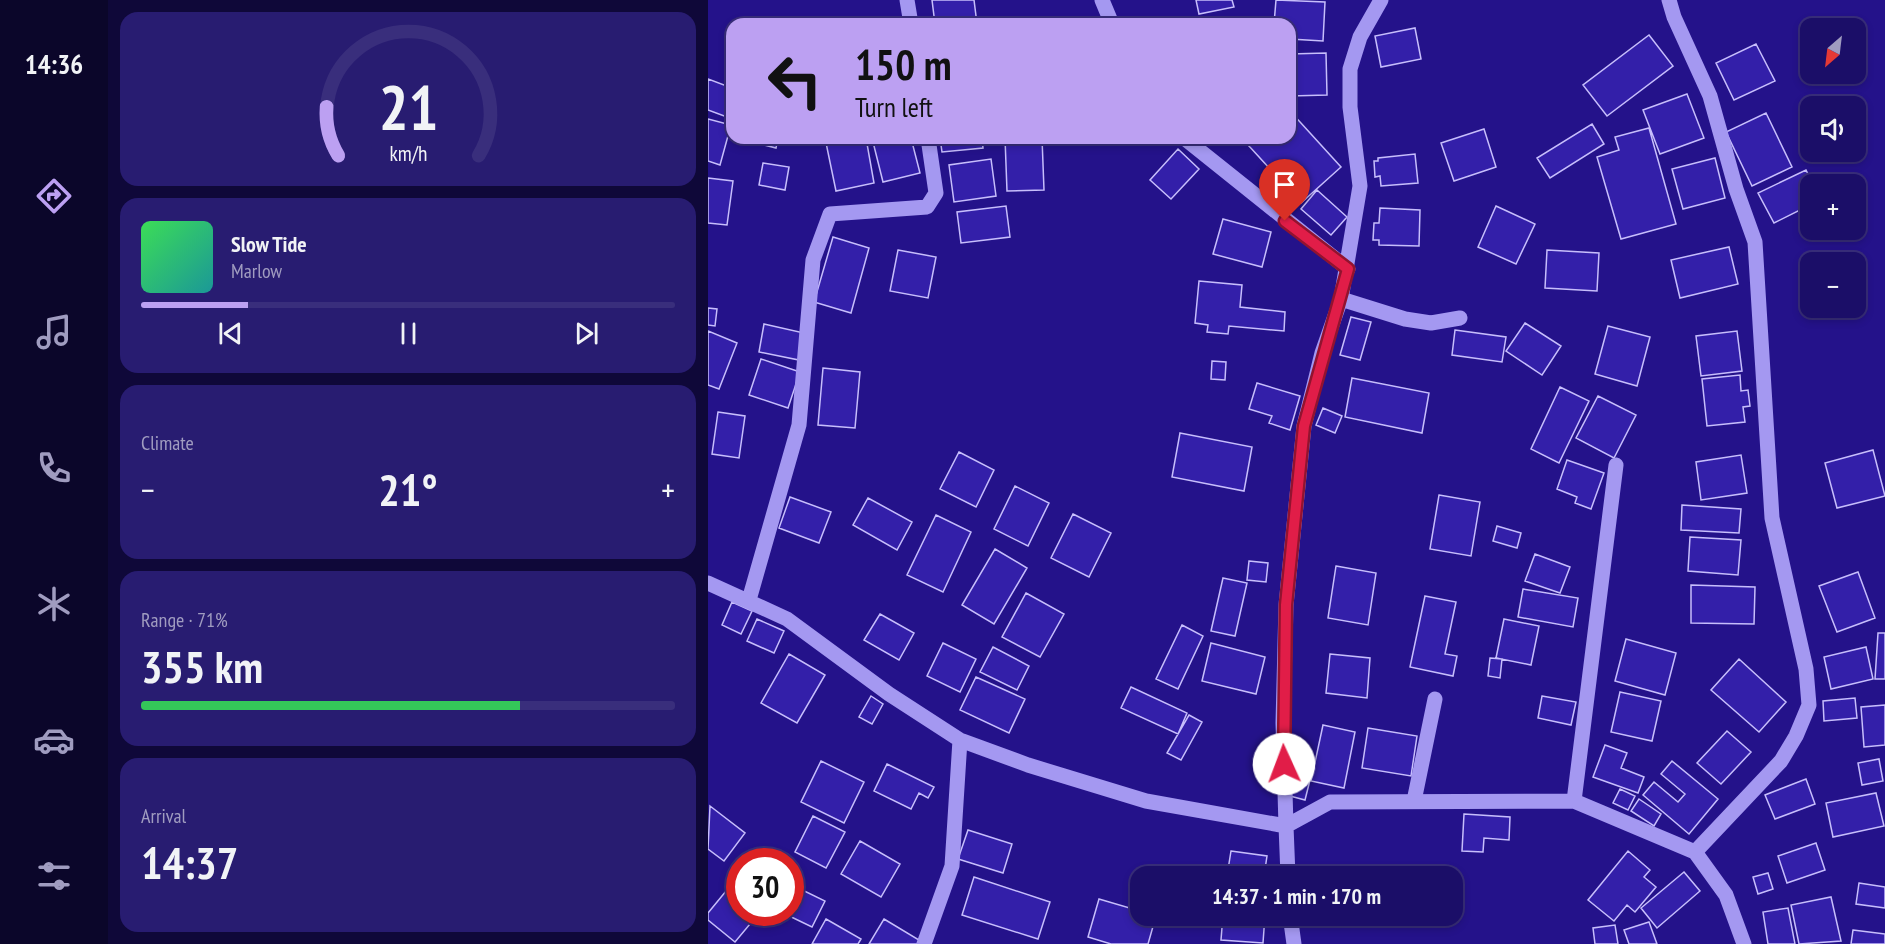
<!DOCTYPE html>
<html lang="en">
<head>
<meta charset="utf-8">
<style>
	:root { --surface:#1b0e68; --page:#281c71; --text:#f1f3f6; --muted:#a09cc0; --line:#392e7c; --accent:#bca0f2 }
	body { margin:0; font-family:"PT Sans Narrow",sans-serif; background:var(--page); color:var(--text); height:100vh; display:flex; flex-direction:column; font-size:22px; white-space:nowrap }
	* { box-sizing:border-box; margin:0 }
	p { font-size:20px; color:var(--muted) }
	.icon { flex:none; width:33px; height:33px; fill:none; stroke:currentColor; stroke-width:2; stroke-linecap:round; stroke-linejoin:round }
	.map { position:relative; flex:1; overflow:hidden }
	.details { display:flex; flex-direction:column; gap:12px; padding:12px; background:#0f0839; width:600px }
	.details>* { flex:none }
	.banner { position:absolute; left:18px; top:18px; width:570px; height:126px; border-radius:18px; box-shadow:0 3px 9px #0003,0 0 0 2px var(--line); background:#bca0f2; color:#111; overflow:hidden }
	.needle { width:39px; rotate:208deg }
	.tools { position:absolute; left:1092px; top:18px; display:grid; gap:12px }
	.tools a { display:grid; place-items:center; width:66px; height:66px; border-radius:12px; background:var(--surface); box-shadow:0 3px 9px #0003,0 0 0 2px var(--line); font-size:30px }
	.speed { position:absolute; left:18px; top:848px; display:flex; gap:12px; font-size:30px; font-weight:700; text-align:center }
	.speed>* { display:grid; place-content:center; width:78px; height:78px; border-radius:50%; background:var(--surface); box-shadow:0 3px 9px #0003,0 0 0 2px var(--line); line-height:1 }
	.speed .limit { border:9px solid #d22; background:#fff; color:#111 }
	.pin { position:absolute; display:grid; place-items:center; width:51px; height:51px; color:#fff; margin:-62px -26px; border-radius:50% 50% 50% 0; rotate:-45deg; box-shadow:0 0 6px #0007 }
	.pin .icon { rotate:45deg }
	.me { position:absolute; width:66px; margin:-33px; rotate:358deg; stroke-linejoin:round; filter:drop-shadow(0 0 4px #0008) }
	.turn { display:flex; align-items:center; gap:21px; height:126px; padding:0 30px; font-size:27px }
	.turn .icon { width:78px; height:78px; stroke-width:2.5 }
	.turn b { display:block; font-size:42px; line-height:51px }
	.big { font-size:45px; font-weight:700; line-height:1.1 }
	.details .tile { flex:1; display:flex; flex-direction:column; justify-content:center; gap:9px; min-width:0; padding:0 21px; border-radius:18px; background:var(--page) }
	.details .dial { align-items:center; gap:0 }
	.dial svg { height:156px; overflow:visible; fill:none; stroke:var(--line); stroke-width:7; stroke-linecap:round; text-anchor:middle }
	.dial text { fill:var(--text); stroke:none }
	.song { display:flex; align-items:center; gap:18px }
	.cover { width:72px; height:72px; border-radius:9px; background:linear-gradient(135deg,hsl(130 70% 55%),hsl(180 70% 35%)) }
	.played { height:6px; border-radius:3px; background:linear-gradient(90deg,var(--accent) 20%,var(--line) 20%) }
	.keys { display:flex; justify-content:space-around; direction:ltr }
	.heat { display:flex; justify-content:space-between; align-items:center; font-size:33px; direction:ltr }
	.charge { height:9px; border-radius:4px; background:linear-gradient(90deg,#34c759 71%,var(--line) 0) }
	.trip { position:absolute; left:422px; top:866px; width:333px; height:60px; border-radius:18px; background:var(--surface); box-shadow:0 3px 9px #0003,0 0 0 2px var(--line); font-weight:700; line-height:60px; text-align:center }
	main { display:flex; flex:1; min-height:0 }
	.tab-bar { display:flex; flex-direction:column; width:108px; justify-content:space-around; align-items:center; background:#0b062a; color:var(--muted) }
	.tab-bar .icon { width:42px; height:42px }
	.tab-bar .on { color:var(--accent) }
	.tab-bar b { font-size:27px; color:var(--text) }
	.map>svg:first-child { display:block }
	.building { fill:#331fa9; stroke:#c7befc; stroke-width:1.5 }
	.lines { fill:none; stroke-linecap:round; stroke-linejoin:round }
	.minor { stroke:#a498f1; stroke-width:15 }
	.route-casing { stroke:#92132f; stroke-width:15 }
	.route { stroke:#e11d48; stroke-width:10 }
</style>
</head>
<body>
<main>
<nav class="tab-bar">
<b>14:36</b>
<svg class="icon on" aria-label="directions" viewBox="0 0 24 24"><path d="M12 3l9 9-9 9-9-9zM9 14v-3h6M13 9l2 2-2 2"/></svg>
<svg class="icon" aria-label="music" viewBox="0 0 24 24"><path d="M9 18V5l10-2v13"/><circle cx="6" cy="18" r="3"/><circle cx="16" cy="16" r="3"/></svg>
<svg class="icon" aria-label="phone" viewBox="0 0 24 24"><path d="M5 4h4l2 5-3 2q2 4 5 5l2-3 5 2v4C11 20 4 13 5 4z"/></svg>
<svg class="icon" aria-label="climate" viewBox="0 0 24 24"><path d="M12 3v18M4 7l16 10M4 17L20 7"/></svg>
<svg class="icon" aria-label="car" viewBox="0 0 24 24"><path d="M5 17H2v-5l4-1 3-4h7l3 4 3 1v5h-3M9 17h6M6 11h13"/><circle cx="7" cy="17" r="2"/><circle cx="17" cy="17" r="2"/></svg>
<svg class="icon" aria-label="filters" viewBox="0 0 24 24"><path d="M4 7h16M4 17h16"/><circle cx="9" cy="7" r="2"/><circle cx="15" cy="17" r="2"/></svg>
</nav>
<section class="details">
<div class="tile dial"><svg viewBox="0 0 100 80">
<path d="M14 69A42 42 0 1 1 86 69"/>
<path d="M14 69A42 42 0 0 1 8 44" stroke="#bca0f2"/>
<text x="50" y="56" font-size="32" font-weight="700">21</text>
<text x="50" y="72" font-size="11">km/h</text>
</svg></div>
<div class="tile">
<div class="song"><i class="cover"></i><div><b>Slow Tide</b><p>Marlow</p></div></div>
<div class="played"></div>
<div class="keys"><svg class="icon" aria-label="previous" viewBox="0 0 24 24"><path d="M18 5L8 12l10 7zM5 5v14"/></svg><svg class="icon" aria-label="pause" viewBox="0 0 24 24"><path d="M8 5v14M16 5v14"/></svg><svg class="icon" aria-label="next" viewBox="0 0 24 24"><path d="M6 5l10 7-10 7zM19 5v14"/></svg></div>
</div>
<div class="tile"><p>Climate</p>
<div class="heat"><a>−</a><b class="big">21°</b><a>+</a></div>
</div>
<div class="tile"><p>Range · 71%</p><b class="big">355 km</b><div class="charge"></div></div>
<div class="tile"><p>Arrival</p><b class="big">14:37</b></div>
</section>
<div class="map">
<svg width="1177" height="944" viewBox="0 0 1177 944">
	<rect width="100%" height="100%" fill="#24128a"/>
	<!-- building -->
	<path class="building" d="M224 0H266L269 24H227Z
		M488 0H524L526 7 491 14Z
		M568 0 617 2 615 41 582 39V24H566Z
		M707 28 713 59 673 67 667 36Z
		M941 35 965 66 899 116 875 85Z
		M1048 44 1067 81 1026 100 1008 63Z
		M618 53 619 95 582 96V54Z
		M0 79 24 88V103L19 117 0 110Z
		M979 94 996 138 952 154 935 110Z
		M582 111 633 167 593 203 541 146 549 138H582Z
		M1058 113 1084 167 1044 186 1018 132Z
		M0 119 23 125 12 165 0 161Z
		M884 124 896 144 842 178 829 158Z
		M941 128 968 224 913 239 889 157 911 150 907 137Z
		M776 129 788 167 746 181 733 143Z
		M42 138H70L68 148 41 141Z
		M117 138H158L166 183 128 191Z
		M164 138H203L212 173 175 182Z
		M232 138H274L275 148 234 152Z
		M297 138H334L336 190 299 191Z
		M470 149 491 169 463 199 442 180Z
		M707 154 710 183 673 186 672 176 667 177 666 161H670V158Z
		M1007 158 1017 198 975 209 964 169Z
		M283 159 288 196 246 202 241 165Z
		M55 163 81 167 77 190 51 185Z
		M1098 170 1105 184H1102V205L1066 223 1050 193Z
		M0 178 25 181 19 225 0 223Z
		M609 190 639 217 623 235 593 209Z
		M298 206 302 237 253 243 249 212Z
		M788 206 827 224 808 264 770 247Z
		M672 208 712 210 711 246 671 245V240H665L666 223H671Z
		M515 219 563 232 554 267 505 254Z
		M125 237 161 248 143 313 106 302Z
		M1021 247 1030 284 972 298 963 260Z
		M190 250 228 257 220 298 182 291Z
		M839 250 891 253 889 291 837 288Z
		M491 281 534 285 532 307 577 312 576 331 521 326 520 334 499 332 500 325 487 323Z
		M0 308 9 309 7 326 0 325Z
		M643 317 663 322 652 360 632 355Z
		M817 323 853 346 834 375 798 351Z
		M56 324 96 333 91 360 51 352Z
		M900 326 942 337 929 386 887 374Z
		M747 330 798 337 794 362 744 355Z
		M0 331 29 343 11 389 0 385Z
		M1029 331 1034 371 993 376 988 336Z
		M53 359 92 372 80 408 41 395Z
		M504 361 518 362 517 380 503 379Z
		M115 368 152 372 147 428 110 425Z
		M1032 375 1033 391 1040 390 1042 406 1035 407 1037 422 999 426 994 379Z
		M644 378 721 393 714 433 637 417Z
		M549 383 592 396 582 430 561 423 564 416 541 409Z
		M852 387 881 401 851 463 823 449Z
		M890 396 928 415 906 458 868 438Z
		M615 408 634 416 627 433 608 425Z
		M10 412 37 416 31 458 4 454Z
		M472 433 544 447 536 491 464 477Z
		M1165 450 1177 496 1129 508 1117 463Z
		M251 452 286 470 268 507 232 489Z
		M1033 455 1039 493 993 500 988 462Z
		M859 460 896 473 883 509 867 503 869 497 849 489Z
		M307 486 341 503 320 546 286 529Z
		M731 495 772 502 763 556 722 549Z
		M82 497 123 512 111 543 71 528Z
		M160 498 204 522 189 550 145 525Z
		M974 505 1033 509 1031 533 973 530Z
		M365 514 403 533 381 577 343 558Z
		M228 515 263 532 235 592 199 575Z
		M789 526 813 533 809 548 785 541Z
		M982 537 1033 540 1030 575 980 571Z
		M287 549 319 568 286 624 254 605Z
		M827 554 862 567 852 593 817 581Z
		M541 561 560 563 558 582 539 580Z
		M628 566 668 573 660 625 620 618Z
		M1150 572 1167 618 1129 632 1111 586Z
		M515 578 539 583 527 636 503 631Z
		M983 585 1047 587 1046 624 983 623Z
		M815 589 870 598 865 627 810 617Z
		M318 593 356 614 332 657 294 637Z
		M717 596 748 602 737 654 749 656 745 676 702 667Z
		M24 602 44 611 33 634 14 625Z
		M172 614 206 633 191 660 156 640Z
		M49 619 76 631 66 653 39 641Z
		M796 619 831 626 823 665 788 658Z
		M474 625 495 636 470 689 448 679Z
		M1170 633H1177V679H1167Z
		M918 639 968 653 957 695 907 681Z
		M235 643 268 659 252 692 219 676Z
		M503 643 557 657 548 694 494 681Z
		M285 647 321 666 309 690 272 672Z
		M1158 647 1165 679 1123 689 1116 657Z
		M81 654 117 675 89 723 53 703Z
		M622 654 662 658 659 698 618 693Z
		M782 658 794 659 792 678 780 676Z
		M1031 659 1078 702 1051 732 1003 690Z
		M268 677 317 699 301 733 252 710Z
		M423 687 479 713 470 734 413 708Z
		M912 692 953 701 944 741 903 732Z
		M163 696 175 704 164 724 151 717Z
		M834 696 868 702 863 725 830 718Z
		M1147 698 1149 718 1116 721 1115 701Z
		M1177 705V745L1156 747 1153 707Z
		M481 715 494 722 473 760 459 753Z
		M615 725 647 732 636 788 603 781Z
		M660 728 709 736 703 776 654 768Z
		M1019 731 1043 752 1013 784 989 763Z
		M897 745 919 753 913 768 936 777 930 793 885 777Z
		M1171 759 1175 781 1154 785 1150 763Z
		M113 761 156 782 136 823 93 802Z
		M964 761 1010 799 981 834 935 795 946 782 970 802 977 794 953 774Z
		M179 764 226 787 220 798 211 793 203 809 166 791Z
		M591 764 605 768 597 800 582 796Z
		M1098 779 1107 804 1067 819 1057 795Z
		M912 789 927 796 920 810 905 803Z
		M1168 793 1176 826 1125 837 1118 803Z
		M931 799 953 814 946 826 923 811Z
		M2 806 37 833 16 861 0 849Z
		M756 814 802 817 801 840 776 838 775 852 754 851Z
		M105 816 137 832 118 868 87 852Z
		M260 830 304 844 295 873 250 859Z
		M152 841 192 864 173 897 133 874Z
		M1108 843 1117 870 1079 883 1070 856Z
		M523 851 559 856 556 876H519Z
		M920 851 942 870 936 877 948 887 927 912 919 905 906 921 880 900Z
		M976 872 992 891 949 928 933 908Z
		M1060 873 1065 889 1050 894 1045 877Z
		M32 874V912H52L27 942 0 920V913Z
		M266 877 342 902 330 939 254 915Z
		M1151 883 1177 887V908L1148 904Z
		M82 884 117 901 104 927 73 912H82Z
		M1123 897 1133 941 1091 944 1083 905Z
		M391 899 432 911V915L448 916 440 944H403L380 937Z
		M1080 908 1087 944H1060L1055 912Z
		M515 915H557L555 943 513 940Z
		M118 919 153 939 150 944H104Z
		M176 919 211 940 209 944H161Z
		M941 922 949 944H921L916 930Z
		M907 925 910 944H887L885 928Z
		M1145 930 1177 934V944H1143Z"/>
	<g class="lines">
		<!-- minor -->
		<path class="minor" d="M199 0 203 24
			M394 0 404 24
			M673 0 652 37 642 69V107L652 186 633 299 614 353 596 426 578 605 575 723 578 826 622 802 866 801 987 852 1018 895 1036 944
			M961 0 966 17 1002 96 1028 189 1047 242 1064 518 1098 669 1101 705 1088 736 1073 761 987 852
			M476 138 640 269
			M633 299 697 319 723 323 752 318
			M0 583 79 619 181 694 252 740 320 765 438 801 578 826 580 876
			M41 600 91 425 105 260 122 214 219 207 228 193 220 138
			M706 801 727 699
			M866 801 908 465
			M582 915 586 944
			M216 944 244 866 252 740"/>
	</g>
	<g class="lines">
		<defs>
			<path id="route" d="M576 764 578 605 596 426 640 269 577 221"/>
		</defs>
		<!-- route casing -->
		<use href="#route" class="route-casing"/>
		<!-- route -->
		<use href="#route" class="route"/>
	</g>
</svg>
<div class="tools">
<a><svg class="needle" viewBox="-14 -14 28 28"><path d="M0-13l5 13h-10z" fill="#e53935"/><path d="M0 13l5-13h-10z" fill="#a09cc0"/></svg></a>
<a><svg class="icon" aria-label="sound" viewBox="0 0 24 24"><path d="M4 9h4l5-4v14l-5-4H4zM17 9q2 3 0 6"/></svg></a>
<a>+</a>
<a>−</a>
</div>
<div class="speed"><div class="limit">30</div></div>
<div class="pin" style="left:577px;top:221px;background:#d93025"><svg class="icon" aria-label="arrive" viewBox="0 0 24 24"><path d="M6 21V4h12l-3 4 3 4H6"/></svg></div>
<svg class="me" style="left:576px;top:764px" viewBox="-20 -20 40 40"><circle r="19" fill="#fff"/><path d="M0-13L10 11 0 6-10 11z" fill="#e11d48"/></svg>
<div class="trip">14:37 · 1 min · 170 m</div>
<div class="banner">
<div class="turn"><svg class="icon" aria-label="left" viewBox="0 0 24 24"><path d="M17 20v-9H6M10 6l-5 5 5 5"/></svg><div><b>150 m</b>Turn left</div></div>
</div>
</div>
</main>
</body>
</html>
